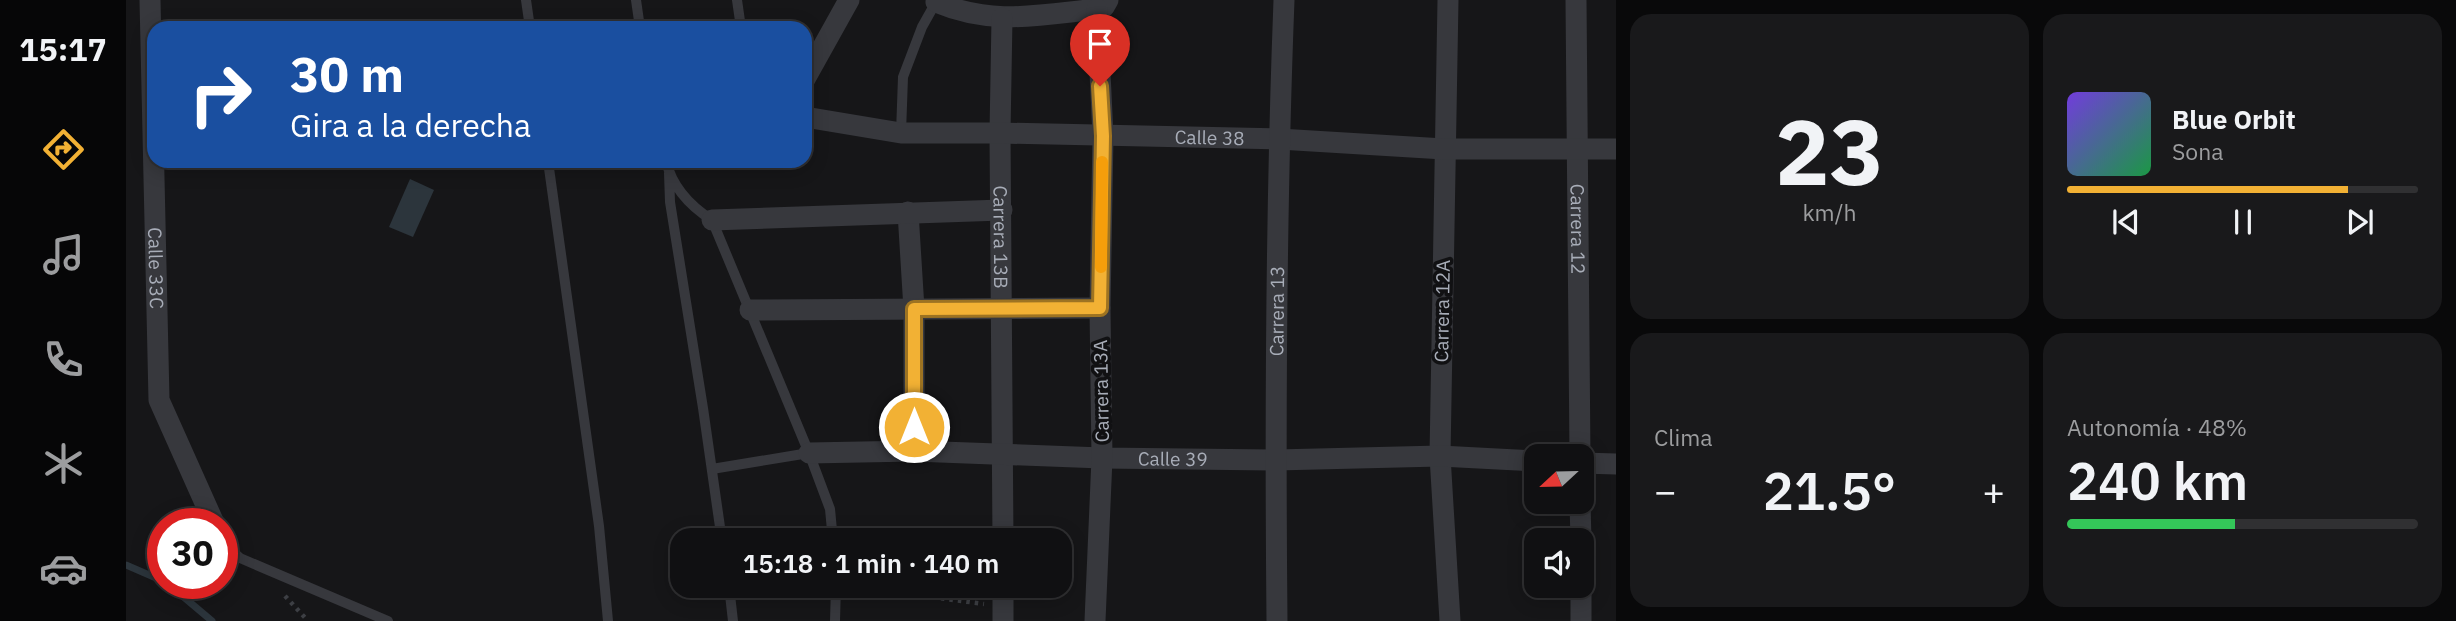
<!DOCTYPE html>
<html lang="es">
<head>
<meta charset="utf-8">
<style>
	:root { --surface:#101012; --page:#19191b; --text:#f1f3f6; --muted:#9c9d9f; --line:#303032; --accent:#f2b134 }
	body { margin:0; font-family:"IBM Plex Sans",sans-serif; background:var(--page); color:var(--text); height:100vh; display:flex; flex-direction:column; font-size:26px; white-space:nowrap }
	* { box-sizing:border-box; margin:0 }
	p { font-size:23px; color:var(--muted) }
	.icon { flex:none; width:38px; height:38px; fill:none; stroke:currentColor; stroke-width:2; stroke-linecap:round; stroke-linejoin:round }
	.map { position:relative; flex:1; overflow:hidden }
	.sheet { display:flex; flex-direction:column; gap:14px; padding:14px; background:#09090a; width:840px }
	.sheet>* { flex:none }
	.hud { position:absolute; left:21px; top:21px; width:665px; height:147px; border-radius:21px; box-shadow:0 4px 18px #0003,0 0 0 2px var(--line); background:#1a4fa0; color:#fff; overflow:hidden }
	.needle { width:46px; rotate:248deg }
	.tools { position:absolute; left:1398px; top:444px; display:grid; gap:14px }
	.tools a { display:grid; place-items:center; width:70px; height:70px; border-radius:14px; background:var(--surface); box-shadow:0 4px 18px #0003,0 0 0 2px var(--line); font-size:35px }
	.speed { position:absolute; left:21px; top:508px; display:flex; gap:14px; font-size:35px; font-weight:700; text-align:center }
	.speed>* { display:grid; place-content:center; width:91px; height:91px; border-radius:50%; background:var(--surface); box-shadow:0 4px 18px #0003,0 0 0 2px var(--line); line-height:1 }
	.speed .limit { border:10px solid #d22; background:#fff; color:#111 }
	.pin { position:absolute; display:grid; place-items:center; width:60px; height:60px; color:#fff; margin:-72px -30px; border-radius:50% 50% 50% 0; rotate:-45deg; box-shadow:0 0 7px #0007 }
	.pin .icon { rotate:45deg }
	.me { position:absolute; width:77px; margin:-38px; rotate:0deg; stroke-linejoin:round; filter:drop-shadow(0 0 5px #0008) }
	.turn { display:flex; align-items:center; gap:24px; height:147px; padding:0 28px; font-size:32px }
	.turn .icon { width:91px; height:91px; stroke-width:2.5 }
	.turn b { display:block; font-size:49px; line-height:60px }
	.big { font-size:52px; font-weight:600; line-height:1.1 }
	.sheet .card { flex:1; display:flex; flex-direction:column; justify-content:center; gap:10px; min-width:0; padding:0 24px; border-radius:21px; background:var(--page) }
	.sheet .dial { align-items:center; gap:0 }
	.dial b { font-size:91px; line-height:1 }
	.song { display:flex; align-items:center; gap:21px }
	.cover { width:84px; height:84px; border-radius:10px; background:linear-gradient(135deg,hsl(260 70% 55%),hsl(140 70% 35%)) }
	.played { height:7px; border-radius:4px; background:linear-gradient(90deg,var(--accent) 80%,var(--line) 80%) }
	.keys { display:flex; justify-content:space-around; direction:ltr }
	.heat { display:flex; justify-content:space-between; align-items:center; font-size:38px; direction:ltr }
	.charge { height:10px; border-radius:5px; background:linear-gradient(90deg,#34c759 48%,var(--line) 0) }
	.sheet .tiles { flex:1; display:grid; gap:14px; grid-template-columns:repeat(2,1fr) }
	.trip { position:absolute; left:544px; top:528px; width:402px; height:70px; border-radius:21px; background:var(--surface); box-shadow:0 4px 18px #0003,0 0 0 2px var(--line); font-weight:600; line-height:70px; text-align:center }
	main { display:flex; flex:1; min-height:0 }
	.dock { display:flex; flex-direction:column; width:126px; justify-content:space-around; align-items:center; background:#060607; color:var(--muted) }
	.dock .icon { width:49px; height:49px }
	.dock .current { color:var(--accent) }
	.dock b { font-size:32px; color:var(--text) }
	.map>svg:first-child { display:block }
	.water { fill:#2c353c }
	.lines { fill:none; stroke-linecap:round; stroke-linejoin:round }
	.stream { stroke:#2c353c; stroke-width:7 }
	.path { stroke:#3d3f44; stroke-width:4.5; stroke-dasharray:3.5 5; stroke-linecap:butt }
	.service { stroke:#37383d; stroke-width:10 }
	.minor { stroke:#37383d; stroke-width:21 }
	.route-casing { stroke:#9d7322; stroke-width:18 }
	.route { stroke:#f2b134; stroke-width:12 }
	.slow { stroke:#f59e0b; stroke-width:12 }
	.labels { text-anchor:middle; stroke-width:7; stroke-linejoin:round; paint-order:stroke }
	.street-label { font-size:19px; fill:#a8adb8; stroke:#111113 }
</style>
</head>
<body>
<main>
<nav class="dock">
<b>15:17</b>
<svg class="icon current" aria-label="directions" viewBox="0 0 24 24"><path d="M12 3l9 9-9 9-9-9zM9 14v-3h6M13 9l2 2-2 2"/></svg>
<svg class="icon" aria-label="music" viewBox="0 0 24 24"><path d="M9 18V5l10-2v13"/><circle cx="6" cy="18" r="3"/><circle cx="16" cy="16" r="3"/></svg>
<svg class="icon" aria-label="phone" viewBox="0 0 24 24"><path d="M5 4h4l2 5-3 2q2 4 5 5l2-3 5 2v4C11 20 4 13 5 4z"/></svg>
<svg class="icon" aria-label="climate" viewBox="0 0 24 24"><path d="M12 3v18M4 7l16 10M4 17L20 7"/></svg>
<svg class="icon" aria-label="car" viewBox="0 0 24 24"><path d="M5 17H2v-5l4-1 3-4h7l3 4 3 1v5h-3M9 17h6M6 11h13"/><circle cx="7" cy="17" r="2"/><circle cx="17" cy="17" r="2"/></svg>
</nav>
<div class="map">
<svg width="1490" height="621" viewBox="0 0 1490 621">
	<rect width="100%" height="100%" fill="#161618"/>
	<!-- water -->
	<path class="water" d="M284 179 308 190 287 237 263 227Z"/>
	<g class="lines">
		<!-- stream -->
		<path class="stream" d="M0 565 37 581
			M41 583 86 621"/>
		<!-- path -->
		<path class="path" d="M793 586 812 598 858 604
			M159 596 182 621"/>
		<!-- service -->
		<path class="service" d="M400 0 404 28
			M510 0 514 28
			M611 0 615 28
			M775 133 777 77 796 27 810 2
			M422 161 473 526 482 621
			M540 161C546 186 564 206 586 220L683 453 704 509 707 541
			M543 173 544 202 577 408 596 541
			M586 469 683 453
			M96 542 114 558 262 621
			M603 586 607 621
			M709 621 710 586"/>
		<!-- minor -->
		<g class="minor">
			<path id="s1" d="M24 0 33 400 88 523"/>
			<path d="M1322 0 1314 456 1324 621"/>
			<path id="s2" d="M1450 0 1454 457"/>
			<path d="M810 2C867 26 912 15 971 9L978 7 982 0"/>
			<path id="s3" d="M876 18 874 133 877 541"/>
			<path d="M679 79 723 0"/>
			<path id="s4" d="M679 117 775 133H874L1153 139 1318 149H1490"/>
			<path d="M782 212 788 309V451"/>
			<path d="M586 220 876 210"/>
			<path d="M624 310 974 308"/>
			<path id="s5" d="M683 453 788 451 976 458 1150 460 1314 456 1410 461"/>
			<path d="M1456 463 1490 464"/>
			<path d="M1454 502 1455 541"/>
			<path d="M1455 586V621"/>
			<path d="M877 621V586"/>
			<path d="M969 621 976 458 974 308 977 136 971 9"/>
			<path id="s6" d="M1151 621C1149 414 1150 207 1158 0"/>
		</g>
	</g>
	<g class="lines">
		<defs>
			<path id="route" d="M788 427V309L974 308 977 136 974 86"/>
		</defs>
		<!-- route casing -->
		<use href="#route" class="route-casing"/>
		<!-- route -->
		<use href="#route" class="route"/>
		<!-- slow -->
		<path class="slow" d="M975 267 976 162"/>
	</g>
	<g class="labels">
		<!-- street labels -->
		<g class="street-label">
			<text dy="7" stroke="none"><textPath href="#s4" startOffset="406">Calle 38</textPath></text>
			<text dy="7" stroke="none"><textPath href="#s2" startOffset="229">Carrera 12</textPath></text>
			<text dy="7" stroke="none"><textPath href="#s3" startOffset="219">Carrera 13B</textPath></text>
			<text dy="7" stroke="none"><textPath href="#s1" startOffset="268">Calle 33C</textPath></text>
			<text dy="7" stroke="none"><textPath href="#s6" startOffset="310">Carrera 13</textPath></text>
			<text transform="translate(1316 311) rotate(-89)" y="7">Carrera 12A</text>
			<text transform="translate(975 391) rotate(-91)" y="7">Carrera 13A</text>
			<text dy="7" stroke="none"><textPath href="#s5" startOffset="364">Calle 39</textPath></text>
		</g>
	</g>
</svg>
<div class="tools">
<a><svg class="needle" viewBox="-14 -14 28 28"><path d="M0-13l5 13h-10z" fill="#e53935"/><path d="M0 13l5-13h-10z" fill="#9c9d9f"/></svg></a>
<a><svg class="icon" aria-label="sound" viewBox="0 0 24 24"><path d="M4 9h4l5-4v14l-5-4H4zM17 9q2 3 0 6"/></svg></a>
</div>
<div class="speed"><div class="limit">30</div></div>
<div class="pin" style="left:974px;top:86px;background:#d93025"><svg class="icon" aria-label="arrive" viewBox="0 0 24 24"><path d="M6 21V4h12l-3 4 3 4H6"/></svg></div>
<svg class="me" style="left:788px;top:427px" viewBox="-20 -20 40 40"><circle r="17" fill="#f2b134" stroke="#fff" stroke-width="3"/><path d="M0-11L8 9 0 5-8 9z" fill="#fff"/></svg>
<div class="trip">15:18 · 1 min · 140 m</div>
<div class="hud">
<div class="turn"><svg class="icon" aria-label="right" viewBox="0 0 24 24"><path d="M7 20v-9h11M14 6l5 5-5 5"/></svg><div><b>30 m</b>Gira a la derecha</div></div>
</div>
</div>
<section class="sheet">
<div class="tiles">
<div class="card dial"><b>23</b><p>km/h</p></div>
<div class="card">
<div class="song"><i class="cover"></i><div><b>Blue Orbit</b><p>Sona</p></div></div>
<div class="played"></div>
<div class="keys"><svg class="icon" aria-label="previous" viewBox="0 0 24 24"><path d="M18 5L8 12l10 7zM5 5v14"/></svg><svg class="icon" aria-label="pause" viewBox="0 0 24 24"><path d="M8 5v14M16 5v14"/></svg><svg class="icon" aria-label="next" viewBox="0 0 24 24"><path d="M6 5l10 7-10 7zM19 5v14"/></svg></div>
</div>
<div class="card"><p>Clima</p>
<div class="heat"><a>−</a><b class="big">21.5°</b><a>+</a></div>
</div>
<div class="card"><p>Autonomía · 48%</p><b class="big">240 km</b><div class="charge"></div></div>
</div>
</section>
</main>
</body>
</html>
